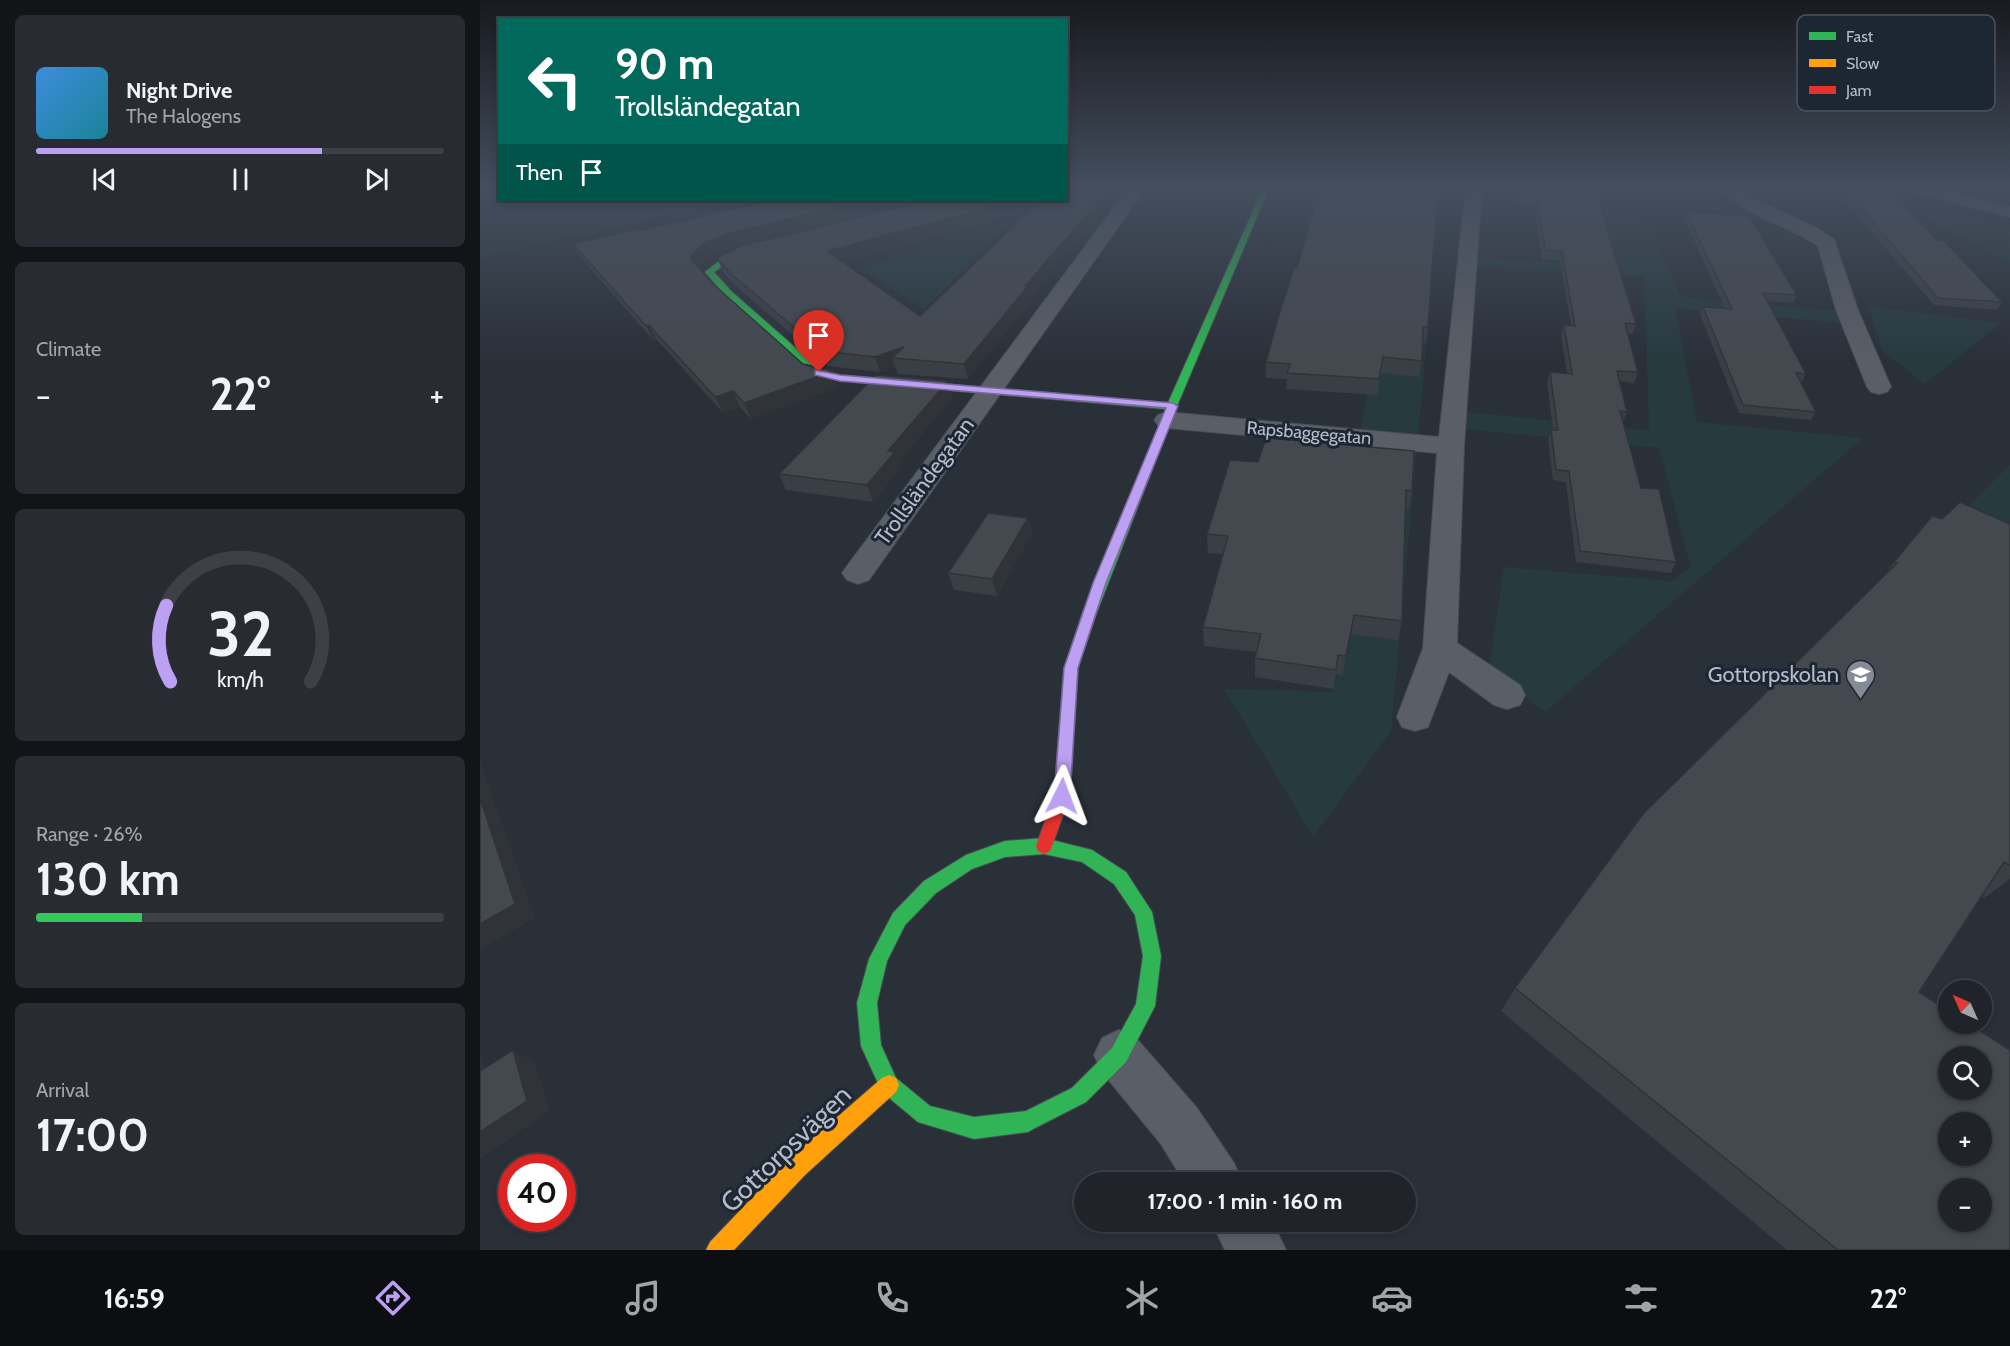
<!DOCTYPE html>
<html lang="en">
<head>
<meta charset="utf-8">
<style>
	:root { --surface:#20242a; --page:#282c32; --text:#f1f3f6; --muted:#a2a4a8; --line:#3d4147; --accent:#bca0f2 }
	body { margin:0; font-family:Cabin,sans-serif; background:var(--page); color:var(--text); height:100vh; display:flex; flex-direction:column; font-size:22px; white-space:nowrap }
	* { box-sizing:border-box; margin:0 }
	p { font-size:20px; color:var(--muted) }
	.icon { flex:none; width:33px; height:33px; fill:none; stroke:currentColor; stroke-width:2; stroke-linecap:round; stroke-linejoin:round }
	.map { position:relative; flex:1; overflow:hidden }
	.details { display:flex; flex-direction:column; gap:15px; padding:15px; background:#121417; width:480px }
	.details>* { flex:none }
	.guide { position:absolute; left:18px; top:18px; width:570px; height:183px; border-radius:0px; box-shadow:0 3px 9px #0003,0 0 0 2px var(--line); background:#00695c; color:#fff; overflow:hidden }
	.needle { width:39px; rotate:315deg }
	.buttons { position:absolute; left:1458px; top:980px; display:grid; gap:12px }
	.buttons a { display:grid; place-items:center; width:54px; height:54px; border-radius:50%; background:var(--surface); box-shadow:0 3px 9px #0003,0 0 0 2px var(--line); font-size:30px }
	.speed { position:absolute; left:18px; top:1154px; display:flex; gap:12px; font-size:30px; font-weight:700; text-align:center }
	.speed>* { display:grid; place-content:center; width:78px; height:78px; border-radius:50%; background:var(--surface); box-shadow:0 3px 9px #0003,0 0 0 2px var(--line); line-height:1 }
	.speed .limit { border:9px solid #d22; background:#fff; color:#111 }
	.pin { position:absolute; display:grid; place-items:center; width:51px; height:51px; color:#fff; margin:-62px -26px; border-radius:50% 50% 50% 0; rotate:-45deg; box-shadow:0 0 6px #0007 }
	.pin .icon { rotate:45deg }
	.me { position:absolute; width:66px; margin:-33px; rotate:3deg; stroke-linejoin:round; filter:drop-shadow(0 0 4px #0008) }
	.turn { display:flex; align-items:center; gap:21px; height:126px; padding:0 18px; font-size:27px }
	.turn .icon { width:78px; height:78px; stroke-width:2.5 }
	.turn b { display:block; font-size:42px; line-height:51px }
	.then { display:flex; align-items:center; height:57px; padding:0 18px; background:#0003; gap:12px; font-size:22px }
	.big { font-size:45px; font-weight:700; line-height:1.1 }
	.details .widget { flex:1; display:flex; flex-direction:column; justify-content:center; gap:9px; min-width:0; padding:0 21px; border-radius:9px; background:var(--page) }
	.details .dial { align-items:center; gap:0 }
	.dial svg { height:156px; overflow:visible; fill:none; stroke:var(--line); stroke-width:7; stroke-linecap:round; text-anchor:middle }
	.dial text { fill:var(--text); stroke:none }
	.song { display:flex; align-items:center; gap:18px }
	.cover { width:72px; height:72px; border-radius:9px; background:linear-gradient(135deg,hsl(210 70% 55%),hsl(190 70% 35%)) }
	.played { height:6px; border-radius:3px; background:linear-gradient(90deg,var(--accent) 70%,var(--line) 70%) }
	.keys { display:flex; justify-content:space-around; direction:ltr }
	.heat { display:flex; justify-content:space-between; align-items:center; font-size:33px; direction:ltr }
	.charge { height:9px; border-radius:4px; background:linear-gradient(90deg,#34c759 26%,var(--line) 0) }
	.trip { position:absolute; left:594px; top:1172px; width:342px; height:60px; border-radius:30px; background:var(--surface); box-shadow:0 3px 9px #0003,0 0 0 2px var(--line); font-weight:700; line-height:60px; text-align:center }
	.menu { display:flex; height:96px; justify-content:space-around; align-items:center; background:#0d0e11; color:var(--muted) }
	.menu .icon { width:42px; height:42px }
	.menu .selected { color:var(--accent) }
	.menu b { font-size:27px; color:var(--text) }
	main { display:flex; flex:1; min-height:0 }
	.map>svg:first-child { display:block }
	.green { fill:#273a3e }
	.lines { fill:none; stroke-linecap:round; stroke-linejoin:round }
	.street-casing { stroke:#484c53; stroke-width:2 }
	.fast-casing { stroke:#484c53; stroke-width:2 }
	.slow-casing { stroke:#484c53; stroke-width:2 }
	.jam-casing { stroke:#484c53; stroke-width:2 }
	.street { fill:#5a5e66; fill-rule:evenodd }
	.fast { fill:#30b455; fill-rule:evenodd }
	.slow { fill:#ff9f0a; fill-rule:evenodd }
	.jam { fill:#e5322d; fill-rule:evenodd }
	.wall { fill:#3a3f45; fill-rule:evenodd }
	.shaded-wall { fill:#303338 }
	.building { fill:#444950; stroke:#303338; stroke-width:1.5; fill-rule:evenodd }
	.route { fill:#bca0f2; stroke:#7a689d; stroke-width:1.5 }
	.labels { text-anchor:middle; stroke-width:6; stroke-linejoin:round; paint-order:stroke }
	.far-street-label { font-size:18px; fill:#b4bcc9; stroke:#1d2633 }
	.street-label { font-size:22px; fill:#b4bcc9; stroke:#1d2633 }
	.poi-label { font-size:22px; fill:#b4bcc9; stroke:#1d2633; text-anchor:end }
	.near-street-label { font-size:27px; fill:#b4bcc9; stroke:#1d2633 }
	.key { fill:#1d2633; stroke:#4a5360; stroke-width:1.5 }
	.key-label { font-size:16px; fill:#b4bcc9 }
</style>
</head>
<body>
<main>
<section class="details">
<div class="widget">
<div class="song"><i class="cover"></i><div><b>Night Drive</b><p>The Halogens</p></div></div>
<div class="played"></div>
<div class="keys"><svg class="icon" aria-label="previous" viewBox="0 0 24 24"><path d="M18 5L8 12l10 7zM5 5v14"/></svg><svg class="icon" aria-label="pause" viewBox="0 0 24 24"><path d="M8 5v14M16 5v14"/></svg><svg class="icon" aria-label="next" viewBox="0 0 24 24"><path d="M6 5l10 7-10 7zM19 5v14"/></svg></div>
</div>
<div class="widget"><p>Climate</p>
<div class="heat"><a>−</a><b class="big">22°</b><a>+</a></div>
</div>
<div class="widget dial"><svg viewBox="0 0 100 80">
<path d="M14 69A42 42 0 1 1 86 69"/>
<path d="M14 69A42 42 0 0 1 12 30" stroke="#bca0f2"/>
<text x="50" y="56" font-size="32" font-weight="700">32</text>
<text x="50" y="72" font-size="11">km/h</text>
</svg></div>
<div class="widget"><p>Range · 26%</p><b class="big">130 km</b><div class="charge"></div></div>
<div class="widget"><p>Arrival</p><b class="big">17:00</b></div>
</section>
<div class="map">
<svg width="1530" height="1250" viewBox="0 0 1530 1250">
	<rect width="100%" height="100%" fill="#2a3038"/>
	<!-- green -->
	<path class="green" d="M0 186H19L20 200H255L0 258Z
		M927 186H961L911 731 833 837 744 689 854 692 869 594 853 566 904 311Z
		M1119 186H1151L1159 224 1170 225 1201 297 1357 311 1362 323 1195 308 1217 422 1383 438 1065 712 1009 669 1024 567 1193 581 1211 567 1179 448 985 429 987 412 1169 430 1164 277 996 266V258L1136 266Z
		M1397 193 1530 229V263Z
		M528 222 445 310 380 267Z
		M1388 306 1521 323 1445 384 1402 351Z
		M1530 465V527L1487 508Z"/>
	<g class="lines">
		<defs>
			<path id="street" d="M650 186H667L389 580 378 584 367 580 362 573 367 566Z
				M986 186H1002L984 446 977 643 1040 685 1045 695 1040 705 1027 709 1014 705 969 672 948 727 935 731 922 727 917 717 943 648 957 453 687 428 678 425 674 420 678 415 687 412 959 437Z
				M1239 186H1258L1276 200 1335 227 1354 239 1378 310 1411 387 1407 392 1399 394 1391 392 1387 387 1356 310 1338 246C1308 225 1262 216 1239 186Z
				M1420 186H1449L1530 207V217L1422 189Z
				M639 1030 656 1038 717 1108 754 1163 762 1182H704L681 1144 622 1072 614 1055 622 1038Z
				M731 1221H792L806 1250H745Z"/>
			<path id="fast" d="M784 186H790L697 406 617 612 610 617 603 612 686 409 360 381 336 375 245 295 225 272 243 258 283 246V250L249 262 234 272 251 291 342 371 360 375 688 403Z
				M564 838 612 850 646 872 672 912 681 956 675 1006 646 1062 606 1102 555 1128 548 1132 494 1139 438 1122 402 1092 381 1046 377 1003 389 959 413 913 444 881 486 855 525 841ZM564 854 602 862 634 884 655 915 663 956 656 1004 632 1048 592 1088 546 1111 494 1117 450 1106 416 1078 401 1045 397 1003 407 961 425 925 456 893 492 869 525 857Z"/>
			<path id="slow" d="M409 1075 416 1078 419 1085 416 1092 325 1175 254 1250H226L230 1242 309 1159 402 1078Z"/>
			<path id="jam" d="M610 607 617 612 598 668 590 796 572 846 570 851 564 854 558 851 556 846 574 796 584 668 603 612Z"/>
		</defs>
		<!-- street casing -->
		<use href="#street" class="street-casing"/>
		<!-- fast casing -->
		<use href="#fast" class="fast-casing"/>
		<!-- slow casing -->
		<use href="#slow" class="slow-casing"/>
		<!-- jam casing -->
		<use href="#jam" class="jam-casing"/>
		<!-- street -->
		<use href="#street" class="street"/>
		<!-- fast -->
		<use href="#fast" class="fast"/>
		<!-- slow -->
		<use href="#slow" class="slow"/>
		<!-- jam -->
		<use href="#jam" class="jam"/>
	</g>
	<!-- wall -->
	<path class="wall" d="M633 186 634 198 550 298 551 301 488 379 418 374 415 367 400 372 348 366 257 287 243 272 237 258ZM550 209 440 316 363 262 453 237Z
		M1035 186H1114L1156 324 1153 334H1148L1158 372 1154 383 1140 381 1147 412 1143 422 1161 488 1196 562 1191 573 1096 562 1086 482 1073 480 1068 440 1071 430H1073L1067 382 1070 372 1087 374 1081 335 1084 325H1091L1080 260 1062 259 1054 206 1036 204Z
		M1358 186H1406L1457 240 1522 302 1517 310 1454 305 1356 190Z
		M292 200H446L251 248 230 257 219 269 233 284 323 364 359 387 271 419 260 407 243 413 177 340 174 341 101 258 93 244 159 231Z
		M1206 212 1317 295 1313 303 1288 301 1326 374 1322 382H1320L1336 412 1331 420 1259 413 1220 314 1223 307 1245 308 1204 219Z
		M798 318 948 327 946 343H942V361L939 377 901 373 897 395 806 389 807 379 786 378V362Z
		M473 397 419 461 421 468 393 502 306 490 299 474Z
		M750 460 932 491 929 509H926L922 621 918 640 871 634 863 675 856 674 854 689 775 677V658L777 652 724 646 723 627 743 554 728 553 727 534Z
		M548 518 552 534 517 596 474 590 468 573Z
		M1462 519 1530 524V879L1504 898 1501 896 1439 992 1530 1250H1307L1021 1011 1035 988 1403 577 1414 562Z"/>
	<!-- shaded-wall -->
	<path class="shaded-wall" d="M632 186H633L634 198 550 298 551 301 488 379 484 364 545 286Z
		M389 200H446L251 248 230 257 217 270 211 259V256L224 243 246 234Z
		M537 200H572V203L352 265 347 251Z
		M169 325 177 340 174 341 166 326Z
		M424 347 412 358 415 367 400 372 395 357Z
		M353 371 359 387 271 419 264 403Z
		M468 381 473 397 419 461 421 468 393 502 387 485 408 451Z
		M253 391 260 407 243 413 235 397Z
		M548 518 552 534 517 596 512 579Z
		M874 615 871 634 863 675 866 656Z
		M0 760 55 918 0 950Z
		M0 1049 11 1091 0 1086Z
		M33 1050 55 1062 70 1111 0 1159V1132Z"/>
	<!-- building -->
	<path class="building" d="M586 186H632L545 286H548L484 364 412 358 424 347 395 357 342 351 250 273 237 258 261 246 449 200H537L347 251 440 316 561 200H586Z
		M844 186 958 187 948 327H943L942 361 903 357 899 379 807 373 810 364 786 362 798 318 814 268H817L835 205H838Z
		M1037 186H1114L1156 324 1145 323 1158 372 1137 371 1147 412 1140 411 1161 488 1179 489 1196 562 1100 551 1089 471 1076 470 1071 430H1078L1070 372 1092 374 1084 325 1095 326 1082 251 1065 250 1057 197 1038 196Z
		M1362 186H1406L1457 240 1464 241 1522 302 1458 298Z
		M292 200H389L246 234 224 243 211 256V259L233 284 323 364 353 371 264 403 253 391 235 397 169 325 166 326 93 244 157 229 159 231Z
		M1206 212 1269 216 1317 295 1283 293 1326 374 1316 373 1336 412 1263 405 1223 307 1252 309Z
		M396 375 468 381 408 451 415 452 387 485 299 474Z
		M786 438 934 451 932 491 926 490 922 621 874 615 866 656 858 655 856 670 775 658 781 634 723 627 748 536 727 534 750 460 778 462Z
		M1480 502 1530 524V865L1524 862 1439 992 1468 1011V1023H1488L1530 1050V1250H1358L1035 988 1163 814 1417 563 1414 562 1452 516 1462 519ZM1468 1056H1502V1089H1468ZM1468 1122H1502V1155H1468ZM1468 1188H1502V1221H1468Z
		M508 513 548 518 512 579 468 573Z
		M0 798 35 904 0 924Z
		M33 1050 47 1101 0 1132V1071Z"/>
	<!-- sky -->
	<linearGradient id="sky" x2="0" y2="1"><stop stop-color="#171a1f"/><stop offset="0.52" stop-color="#444e5e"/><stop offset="1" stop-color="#444e5e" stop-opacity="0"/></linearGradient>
	<rect width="1530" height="361" fill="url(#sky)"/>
	<!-- route -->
	<path class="route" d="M335 370 360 375 693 403 698 406 626 583 598 668 590 796 588 801 582 803 576 801 574 796 584 668 613 583 686 408 360 381 335 375Z"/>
	<!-- icons -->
	<defs>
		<symbol id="school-pin" viewBox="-11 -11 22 30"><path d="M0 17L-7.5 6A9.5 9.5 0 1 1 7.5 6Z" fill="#848b96" stroke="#1d2633"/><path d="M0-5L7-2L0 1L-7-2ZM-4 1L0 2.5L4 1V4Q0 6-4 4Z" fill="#fff"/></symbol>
	</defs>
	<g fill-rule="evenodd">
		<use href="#school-pin" x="1364" y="658" width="33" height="45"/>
	</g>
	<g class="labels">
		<!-- far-street labels -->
		<g class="far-street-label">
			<text transform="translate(829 433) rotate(5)" y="6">Rapsbaggegatan</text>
		</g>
		<!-- street labels -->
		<g class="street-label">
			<text transform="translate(444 481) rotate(-54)" y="8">Trollsländegatan</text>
		</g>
		<!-- poi labels -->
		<g class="poi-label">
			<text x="1359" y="682">Gottorpskolan</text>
		</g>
		<!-- near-street labels -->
		<g class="near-street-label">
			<text transform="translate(306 1149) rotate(-44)" y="9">Gottorpsvägen</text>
		</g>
	</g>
	<!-- legend -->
	<rect x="1317" y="15" width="198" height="96" rx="9" class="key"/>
	<rect x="1329" y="32" width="27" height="8" fill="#30b455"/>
	<rect x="1329" y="59" width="27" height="8" fill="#ff9f0a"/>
	<rect x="1329" y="86" width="27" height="8" fill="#e5322d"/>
	<g class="key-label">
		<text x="1366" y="42">Fast</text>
		<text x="1366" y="69">Slow</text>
		<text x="1366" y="96">Jam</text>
	</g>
</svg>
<div class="buttons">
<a><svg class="needle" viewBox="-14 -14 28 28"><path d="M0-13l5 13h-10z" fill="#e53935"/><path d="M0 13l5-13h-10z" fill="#a2a4a8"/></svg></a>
<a><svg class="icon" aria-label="search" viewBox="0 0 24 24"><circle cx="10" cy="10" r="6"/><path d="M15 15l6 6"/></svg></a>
<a>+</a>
<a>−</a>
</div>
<div class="speed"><div class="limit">40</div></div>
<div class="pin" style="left:339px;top:372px;background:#d93025"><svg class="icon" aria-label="arrive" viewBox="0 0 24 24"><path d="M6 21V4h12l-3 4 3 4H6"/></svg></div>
<svg class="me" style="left:582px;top:796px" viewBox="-20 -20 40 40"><path d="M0-17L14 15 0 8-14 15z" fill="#bca0f2" stroke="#fff" stroke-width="4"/></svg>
<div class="trip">17:00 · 1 min · 160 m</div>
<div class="guide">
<div class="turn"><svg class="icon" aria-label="left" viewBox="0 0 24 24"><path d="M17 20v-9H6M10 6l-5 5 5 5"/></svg><div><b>90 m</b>Trollsländegatan</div></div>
<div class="then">Then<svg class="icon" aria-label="arrive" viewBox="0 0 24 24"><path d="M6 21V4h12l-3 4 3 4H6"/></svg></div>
</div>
</div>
</main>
<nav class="menu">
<b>16:59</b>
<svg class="icon selected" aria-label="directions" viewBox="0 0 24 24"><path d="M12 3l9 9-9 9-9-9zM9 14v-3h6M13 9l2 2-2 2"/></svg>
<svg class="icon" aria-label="music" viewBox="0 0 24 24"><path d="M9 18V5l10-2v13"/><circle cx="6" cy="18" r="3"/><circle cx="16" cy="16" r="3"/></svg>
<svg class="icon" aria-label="phone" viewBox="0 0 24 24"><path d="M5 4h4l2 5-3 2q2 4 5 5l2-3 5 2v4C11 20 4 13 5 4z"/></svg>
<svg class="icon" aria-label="climate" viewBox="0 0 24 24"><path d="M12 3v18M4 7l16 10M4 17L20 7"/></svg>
<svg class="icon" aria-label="car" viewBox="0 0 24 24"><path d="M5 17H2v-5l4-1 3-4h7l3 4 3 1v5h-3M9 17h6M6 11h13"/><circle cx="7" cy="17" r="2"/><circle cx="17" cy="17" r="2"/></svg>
<svg class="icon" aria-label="filters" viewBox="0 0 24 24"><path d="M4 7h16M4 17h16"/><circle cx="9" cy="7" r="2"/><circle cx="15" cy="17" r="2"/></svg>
<b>22°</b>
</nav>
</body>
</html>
